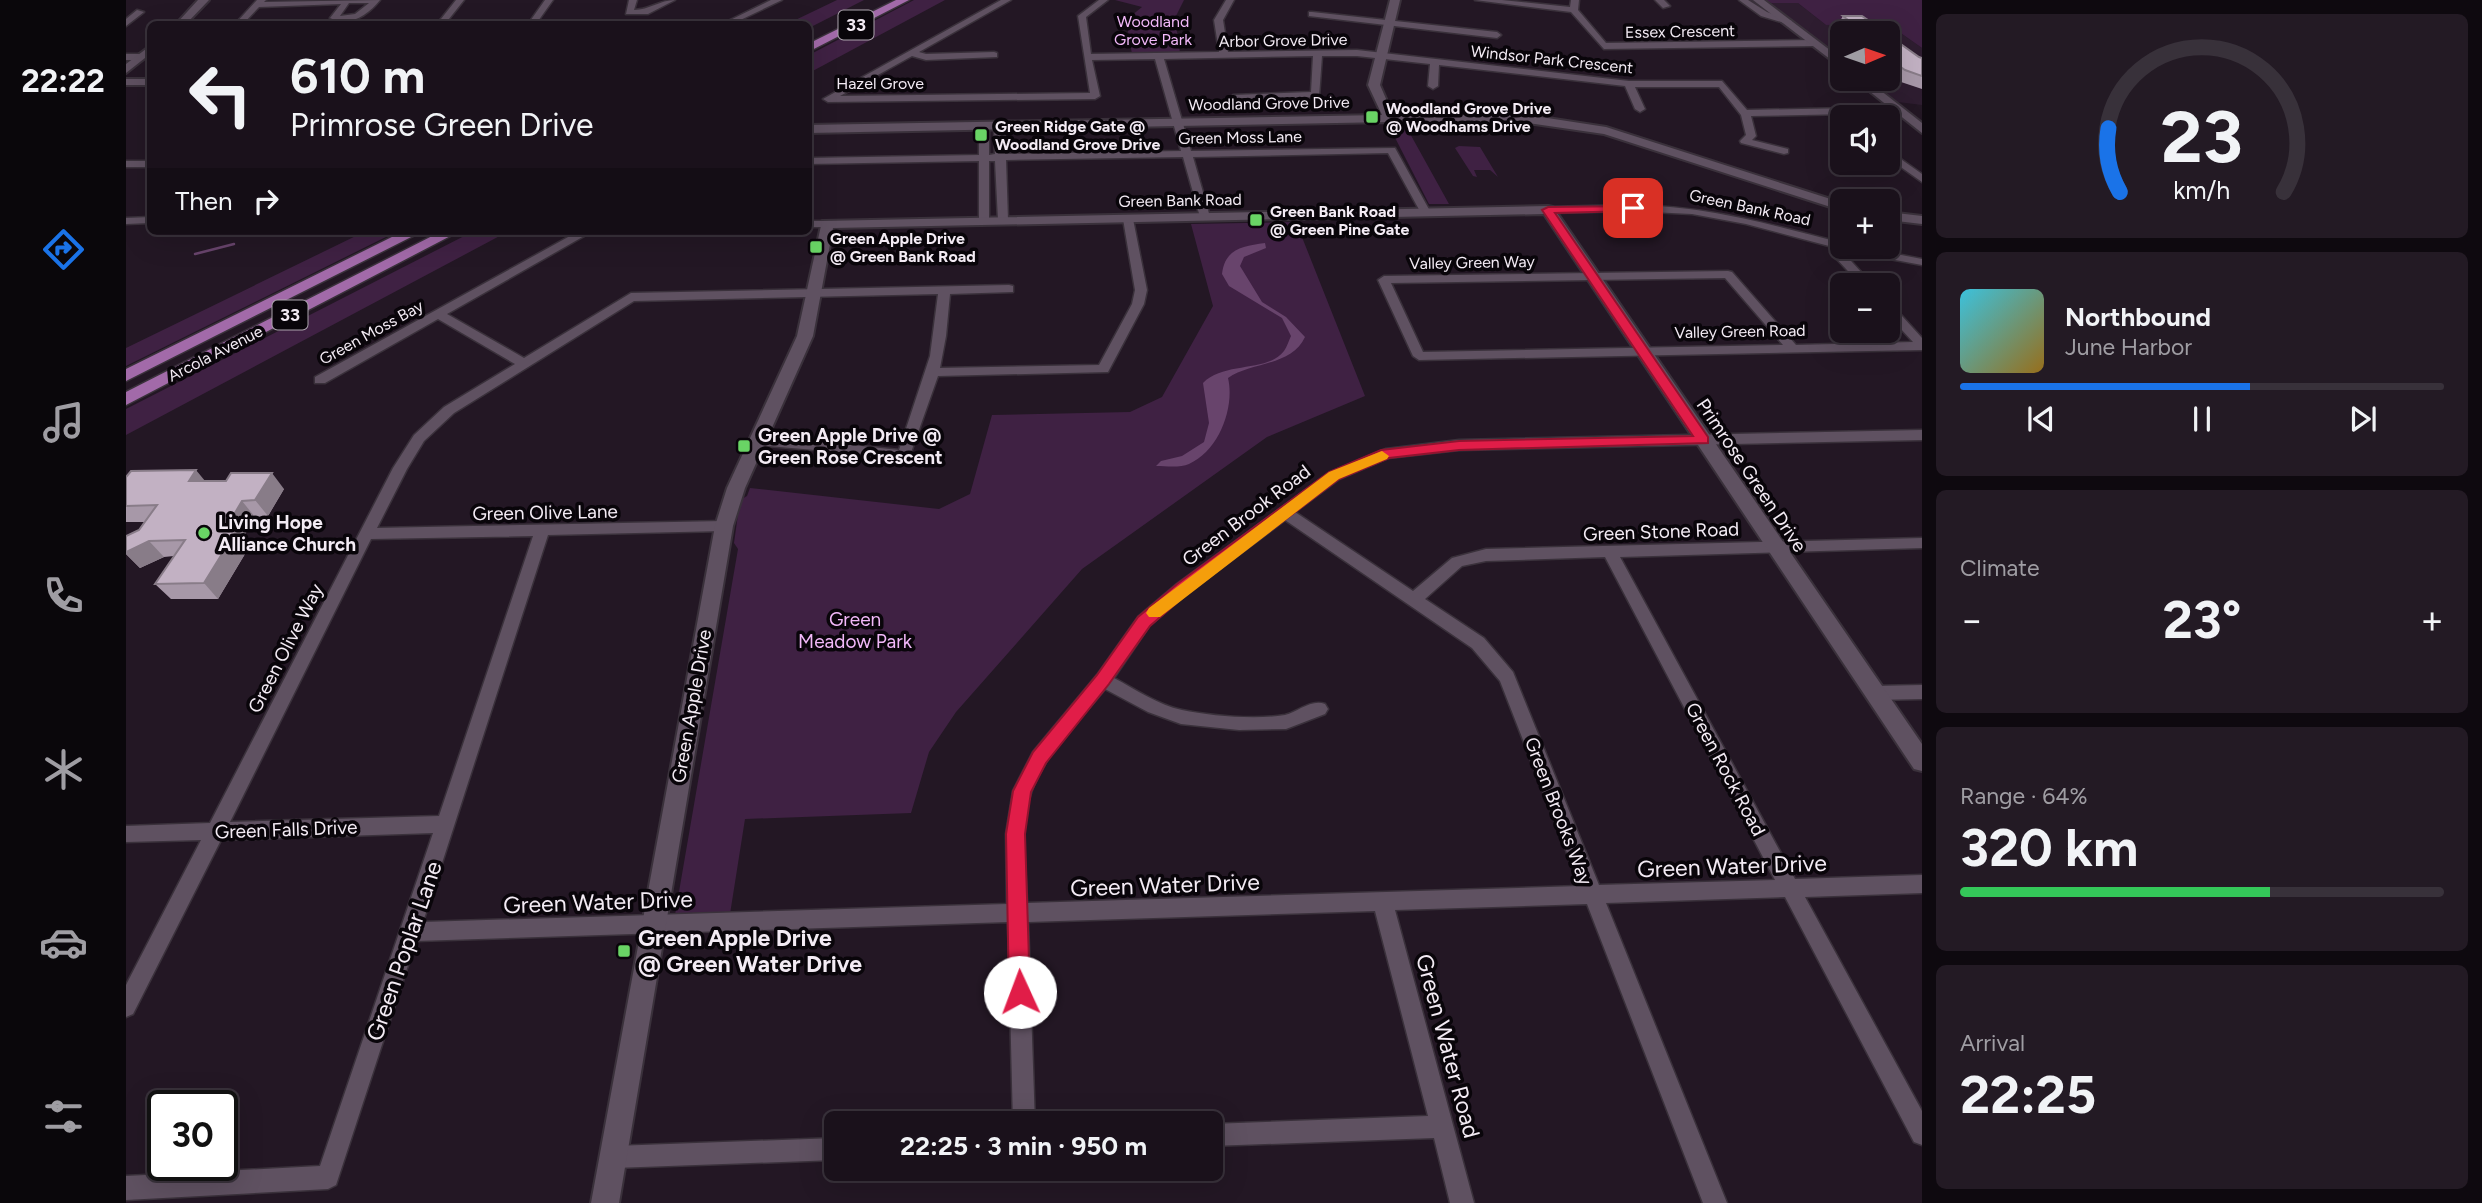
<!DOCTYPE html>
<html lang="en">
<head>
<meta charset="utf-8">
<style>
	:root { --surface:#1a111b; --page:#231a24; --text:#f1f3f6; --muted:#9f9da3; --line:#38313a; --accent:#1a73e8 }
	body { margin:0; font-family:Figtree,sans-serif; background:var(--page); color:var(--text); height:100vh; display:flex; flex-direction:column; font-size:26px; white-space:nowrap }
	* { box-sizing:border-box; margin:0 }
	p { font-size:23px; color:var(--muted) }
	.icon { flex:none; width:38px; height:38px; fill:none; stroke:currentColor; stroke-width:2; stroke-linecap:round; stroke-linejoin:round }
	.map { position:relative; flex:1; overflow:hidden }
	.details { display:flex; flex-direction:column; gap:14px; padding:14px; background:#0e090f; width:560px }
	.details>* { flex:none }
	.top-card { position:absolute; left:21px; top:21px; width:665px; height:214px; border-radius:10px; box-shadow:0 7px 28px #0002,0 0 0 2px var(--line); background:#1a111b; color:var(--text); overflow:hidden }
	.needle { width:46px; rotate:88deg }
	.fabs { position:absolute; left:1704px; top:21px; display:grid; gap:14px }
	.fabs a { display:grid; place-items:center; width:70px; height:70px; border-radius:10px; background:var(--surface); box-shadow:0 7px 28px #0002,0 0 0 2px var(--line); font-size:35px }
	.speed { position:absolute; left:21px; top:1090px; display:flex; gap:14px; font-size:35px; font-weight:700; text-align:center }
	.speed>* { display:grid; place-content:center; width:91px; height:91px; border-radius:50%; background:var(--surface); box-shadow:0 7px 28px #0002,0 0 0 2px var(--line); line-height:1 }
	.speed .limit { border:4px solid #111; border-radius:10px; background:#fff; color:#111 }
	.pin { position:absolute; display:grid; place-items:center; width:60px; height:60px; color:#fff; margin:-30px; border-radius:14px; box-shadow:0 4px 10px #0006 }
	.me { position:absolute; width:77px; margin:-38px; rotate:358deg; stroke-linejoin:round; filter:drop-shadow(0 0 5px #0008) }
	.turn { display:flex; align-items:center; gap:24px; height:147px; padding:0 28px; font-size:32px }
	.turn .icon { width:91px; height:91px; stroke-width:2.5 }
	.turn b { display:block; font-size:49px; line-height:60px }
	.then { display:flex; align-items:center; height:66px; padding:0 28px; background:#0003; gap:14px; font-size:26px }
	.big { font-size:52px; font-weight:700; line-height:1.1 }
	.details .card { flex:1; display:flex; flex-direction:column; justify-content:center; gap:10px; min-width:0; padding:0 24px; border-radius:10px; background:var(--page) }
	.details .dial { align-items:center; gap:0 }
	.dial svg { height:182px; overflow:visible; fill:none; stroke:var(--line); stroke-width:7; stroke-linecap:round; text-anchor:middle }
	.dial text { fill:var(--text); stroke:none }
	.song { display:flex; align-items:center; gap:21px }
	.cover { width:84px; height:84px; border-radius:10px; background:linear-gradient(135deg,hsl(190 70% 55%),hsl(40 70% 35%)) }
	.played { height:7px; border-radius:4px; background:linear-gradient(90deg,var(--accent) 60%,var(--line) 60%) }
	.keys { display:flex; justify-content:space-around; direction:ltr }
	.heat { display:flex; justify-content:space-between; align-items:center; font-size:38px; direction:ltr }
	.charge { height:10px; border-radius:5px; background:linear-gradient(90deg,#34c759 64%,var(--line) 0) }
	.trip { position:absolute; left:698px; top:1111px; width:399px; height:70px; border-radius:10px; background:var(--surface); box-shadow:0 7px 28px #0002,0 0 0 2px var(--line); font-weight:700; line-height:70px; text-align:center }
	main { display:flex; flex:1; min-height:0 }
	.tabs { display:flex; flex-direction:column; width:126px; justify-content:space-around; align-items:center; background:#0a070b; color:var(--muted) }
	.tabs .icon { width:49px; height:49px }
	.tabs .current { color:var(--accent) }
	.tabs b { font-size:32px; color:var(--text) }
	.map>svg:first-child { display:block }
	.built { fill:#2e1d30 }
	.green { fill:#3f2143 }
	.water { fill:#68446c }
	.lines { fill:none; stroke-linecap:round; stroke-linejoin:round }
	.stream { stroke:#68446c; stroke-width:2.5 }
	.minor-casing { stroke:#3a313b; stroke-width:3 }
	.tertiary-casing { stroke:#3a313b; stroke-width:4 }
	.primary-casing { stroke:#3a313b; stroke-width:3 }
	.minor { fill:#5f5161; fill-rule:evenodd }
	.tertiary { fill:#5f5161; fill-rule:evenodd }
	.primary { fill:#a26aa9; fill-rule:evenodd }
	.wall { fill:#a798a8 }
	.shaded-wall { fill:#887c88 }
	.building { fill:#c2b1c3; stroke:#887c88; stroke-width:2 }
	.route { fill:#e11d48; stroke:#92132f; stroke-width:2 }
	.slow { fill:#f59e0b }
	.poi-dot { fill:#69d465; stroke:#09050a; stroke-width:2.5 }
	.labels { text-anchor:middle; stroke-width:7; stroke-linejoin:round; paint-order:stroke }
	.far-park-label { font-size:16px; fill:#f2b8f9; stroke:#09050a }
	.far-street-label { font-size:16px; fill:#f3ebf4; stroke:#09050a }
	.far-poi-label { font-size:16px; font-weight:bold; fill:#f3ebf4; stroke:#09050a; text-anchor:start }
	.shield { fill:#09050a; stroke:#ada6ae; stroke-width:2 }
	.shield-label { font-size:18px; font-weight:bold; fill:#f3ebf4 }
	.poi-label { font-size:19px; font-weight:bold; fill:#f3ebf4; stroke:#09050a; text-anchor:start }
	.street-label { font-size:19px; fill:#f3ebf4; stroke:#09050a }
	.park-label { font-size:19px; fill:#f2b8f9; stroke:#09050a }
	.near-street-label { font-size:23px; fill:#f3ebf4; stroke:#09050a }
	.near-poi-label { font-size:23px; font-weight:bold; fill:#f3ebf4; stroke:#09050a; text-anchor:start }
</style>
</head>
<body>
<main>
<nav class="tabs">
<b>22:22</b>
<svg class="icon current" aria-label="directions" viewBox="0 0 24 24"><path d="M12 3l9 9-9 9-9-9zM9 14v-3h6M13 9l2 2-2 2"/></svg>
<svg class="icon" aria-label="music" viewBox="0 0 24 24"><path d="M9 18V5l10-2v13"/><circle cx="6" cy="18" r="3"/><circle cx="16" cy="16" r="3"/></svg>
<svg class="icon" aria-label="phone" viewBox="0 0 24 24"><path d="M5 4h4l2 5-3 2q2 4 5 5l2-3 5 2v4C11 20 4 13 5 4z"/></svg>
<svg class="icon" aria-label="climate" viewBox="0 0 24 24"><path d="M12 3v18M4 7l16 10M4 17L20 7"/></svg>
<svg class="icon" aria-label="car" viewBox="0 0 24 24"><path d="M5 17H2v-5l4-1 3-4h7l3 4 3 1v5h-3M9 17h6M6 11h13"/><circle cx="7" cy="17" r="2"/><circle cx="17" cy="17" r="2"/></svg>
<svg class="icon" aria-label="filters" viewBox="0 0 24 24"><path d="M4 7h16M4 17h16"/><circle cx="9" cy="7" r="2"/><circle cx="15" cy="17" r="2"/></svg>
</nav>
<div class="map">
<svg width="1796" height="1203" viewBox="0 0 1796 1203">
	<rect width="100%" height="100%" fill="#231724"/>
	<!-- built -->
	<path class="built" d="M1645 3H1672L1700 25 1762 24 1796 48V105L1772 102 1743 79H1762V33H1717V58Z"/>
	<!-- green -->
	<path class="green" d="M711 0H738L683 28 682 24H661Z
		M788 0H819L683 73V55Z
		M989 0H1058L1049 18 1054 53 1006 54 1000 20 1016 7Z
		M1640 0H1796V48L1762 24 1700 25 1672 3H1645Z
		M1277 121 1323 204H1303L1261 122Z
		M1333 146 1354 147 1372 177 1364 170H1348L1351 177 1347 176 1329 148Z
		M1170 222 1239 396 1141 437 956 569 830 712 803 752 785 813 619 819 604 914 549 915 612 549 608 543 614 500 621 496 624 488 813 509 844 494 866 415 1004 412 1036 397 1087 306 1065 224Z
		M240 231H272L0 366V348Z
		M348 231H383L0 435V409Z"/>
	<!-- water -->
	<path class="water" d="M1139 243 1140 248 1118 257 1114 266 1136 302 1160 317 1179 337C1166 366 1125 362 1102 378 1109 407 1093 451 1063 464 1054 468 1040 466 1030 466L1035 461 1056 456 1078 442 1083 423 1077 383C1099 361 1141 373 1158 351 1161 347 1163 340 1165 336L1156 318 1103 286 1096 274C1099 249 1116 246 1139 243Z"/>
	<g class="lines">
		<!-- stream -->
		<path class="stream" d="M69 254 108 244"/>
		<defs>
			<path id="minor" d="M131 0H140L138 2 254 0C242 15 223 28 204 18L215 4 133 7 117 24H109ZM223 3H243L229 14 214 16Z
				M330 0H338L319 24H311Z
				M419 0H427L410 24H402Z
				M503 0H511L508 10C523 10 534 0 549 0L522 14H500Z
				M645 0H656L606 24H596Z
				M875 0H885L793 52 800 54 868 52 871 53V57L800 60 786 56 714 96 964 93 952 16 973 0H982L960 17 965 54 1093 52 1088 20 1100 0H1108L1097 20 1102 52 1231 50 1503 81H1596L1621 110 1772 107 1777 110 1772 113 1625 116 1630 136 1626 140 1662 149V153L1658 154 1615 143 1614 141 1620 135 1615 115 1593 87H1509L1519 109 1514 112 1509 109 1499 86 1313 65 1312 86 1307 89 1302 86 1304 64 1231 56H1196L1193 97 1110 100 1107 99V95L1185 92 1187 56 1038 59 1065 151 1269 148 1305 213 1296 215 1262 153 1067 157 1084 217 1079 220 1074 217 1057 157 880 160 882 220 877 223 872 220 869 161H863V220L858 223 853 220V161L682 164V158L853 155V125L858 122 863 125V155L869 154 868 125 873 122 878 125 879 154 1055 151 1029 59 966 60 974 96 969 99 702 102 697 99Z
				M1349 0H1376L1444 7 1445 0H1453L1452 10 1480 43 1688 40 1692 43 1688 46 1478 49 1445 12Z
				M1529 0H1538L1544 6 1537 8Z
				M1613 0H1622L1641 12 1666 21 1662 24 1635 16Z
				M11 10 18 12 0 26V19Z
				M1186 12 1371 32 1375 35 1371 38 1183 16V12Z
				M0 54H15L19 57 15 60H0Z
				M1762 150 1796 174V182L1762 158Z
				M0 161H24V167H0Z
				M1504 205C1583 206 1641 224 1717 243V247H1734L1796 259V265L1715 250 1747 285H1735L1706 254 1703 246 1620 224 1566 214 1504 211 1422 213 1417 210 1422 207Z
				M1002 216 1007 219 1021 290 1018 304 982 372 812 376 783 458 631 445 624 440 631 435 773 450 804 356 812 294 508 301 328 413 298 441 281 469 251 528 598 521 605 526 598 531 422 535 297 922 881 904 880 834 887 791 907 752 971 675 1012 617 1051 584 1203 473 1260 449 1333 440 1796 430V440L1333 450 1262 458 1213 479 1169 512 1287 591 1326 558 1360 549 1796 538V548L1494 557 1669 879 1796 875V893L1679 897 1796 1111V1145L1788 1142 1659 897 1480 903 1601 1203H1577L1461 904 1269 910 1348 1203H1324L1308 1138 1085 1146V1124L1302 1116 1249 911 902 922 909 1124H887L882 922 290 941 210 1185 202 1189 0 1200V1176L194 1166 307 833 95 840 7 1014 0 1017V985L75 840 0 842V826L84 823 267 468 288 435 318 407 389 364 312 319 199 383H189V377L453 231H467L321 314 398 358 505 293 883 285 887 286V292L824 294 820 336 814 368 973 365 1006 304 1009 290 997 219ZM1159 520 1346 648 1374 681 1454 886 901 903C900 867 893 824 906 790 920 752 954 720 979 689L1022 712 1055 724 1113 730 1160 729 1199 714 1202 709 1199 704C1185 699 1172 712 1159 715 1130 720 1084 716 1056 710 1032 705 1009 689 988 678L1024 625 1063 592ZM407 536 313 816 104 822 245 539ZM1479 557 1649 880 1473 885 1387 672 1358 638 1299 599 1336 566 1360 561Z
				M24 217V223L0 224V218Z
				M682 221H701L706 224 701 227H682Z
				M1602 271 1606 272 1670 345 1787 342 1762 315V304L1766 305 1796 338V350L1293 360 1287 356 1252 280 1258 276ZM1599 278 1657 345 1297 352 1265 283Z
				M1796 685V699L1749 700 1743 698 1741 693 1743 688 1749 686Z
				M710 1138V1160L488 1168 480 1165 477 1157 480 1149 488 1146Z"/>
			<path id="tertiary" d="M72 0H83L60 24H50Z
				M1264 0H1274L1254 85 1267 115H1402L1480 127 1717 203V211L1478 134 1402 123 1263 122 682 133V125L1256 115 1242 85Z
				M1627 0H1638L1717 60V69Z
				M24 46V54L0 73V64Z
				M0 79H24V85H0Z
				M1728 79H1740L1796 123V133Z
				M1422 206 1427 207 1796 744V771L1788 769 1418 214 707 228 687 336 619 488 607 526 493 1203H465L589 526 601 488 671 336 696 221Z
				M1762 212 1796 216V224L1762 220Z"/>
			<path id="primary" d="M770 0H783L682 52V44Z
				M278 231H297L0 381V369Z
				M316 231H334L0 405V392Z"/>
		</defs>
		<!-- minor casing -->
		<use href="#minor" class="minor-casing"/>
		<!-- tertiary casing -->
		<use href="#tertiary" class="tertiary-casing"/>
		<!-- primary casing -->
		<use href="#primary" class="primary-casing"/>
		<!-- minor -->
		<use href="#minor" class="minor"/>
		<!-- tertiary -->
		<use href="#tertiary" class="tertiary"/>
		<!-- primary -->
		<use href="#primary" class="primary"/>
	</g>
	<!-- wall -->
	<path class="wall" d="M1717 16 1761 33H1717V38L1712 34 1715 29 1711 26Z
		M1762 35 1793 57 1796 58V89L1772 81 1762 74Z
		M0 477 79 481 158 489 142 516 129 517 118 536 125 544 92 599H45L29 584 48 556 38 557 14 568 0 554V536L13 530 19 522H0Z"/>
	<!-- shaded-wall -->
	<path class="shaded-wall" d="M70 470 84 487 63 481Z
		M146 473 158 489 142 516 129 500Z
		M116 501 129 517 118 536 125 544 92 599 78 583 100 528Z
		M23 541 38 557 14 568 0 554V552Z"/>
	<!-- building -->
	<path class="building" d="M1717 16H1736L1761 33H1730L1718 24H1727Z
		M1762 35 1793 57 1796 58V76L1779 70 1762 58Z
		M70 470 63 481H100L105 473H146L129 500 116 501 100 528H112L78 583 29 584 59 540 23 541 0 552V536L13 530 31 505 0 506V477L5 471Z"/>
	<!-- route -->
	<path class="route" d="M1511 206V210L1507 211 1429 213 1582 437V443L1333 450 1263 458 1213 479 1062 593 1024 626 983 684 920 763 905 792 899 834 904 992 901 999 894 1003 886 999 883 992 880 834 887 791 907 752 971 675 1012 617 1051 584 1203 472 1255 450 1333 441 1567 436 1416 210 1422 207Z"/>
	<!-- slow -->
	<path class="slow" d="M1256 451 1263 456 1261 459 1213 479 1034 617H1023L1020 613 1023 608 1203 472Z"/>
	<!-- markers -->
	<g class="poi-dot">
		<rect x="1239" y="110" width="14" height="14" rx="3.5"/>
		<rect x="848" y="128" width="14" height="14" rx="3.5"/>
		<rect x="1123" y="213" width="14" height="14" rx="3.5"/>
		<rect x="683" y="240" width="14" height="14" rx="3.5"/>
		<rect x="611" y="439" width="14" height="14" rx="3.5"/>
		<circle cx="78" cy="533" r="7"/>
		<rect x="491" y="944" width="14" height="14" rx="3.5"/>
	</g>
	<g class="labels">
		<!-- far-park labels -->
		<g class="far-park-label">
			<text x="1027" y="27">Woodland<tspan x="1027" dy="18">Grove Park</tspan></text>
		</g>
		<!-- far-street labels -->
		<g class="far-street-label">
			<text transform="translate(1554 31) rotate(-1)" y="6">Essex Crescent</text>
			<text transform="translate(1157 40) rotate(-1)" y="6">Arbor Grove Drive</text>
			<text transform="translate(1426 59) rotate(6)" y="6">Windsor Park Crescent</text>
			<text x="754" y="89">Hazel Grove</text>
			<text transform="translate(1143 103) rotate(-1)" y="6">Woodland Grove Drive</text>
			<text transform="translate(1114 137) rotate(-1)" y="6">Green Moss Lane</text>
			<text transform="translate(1054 200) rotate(-1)" y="6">Green Bank Road</text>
			<text transform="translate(1624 207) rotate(12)" y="6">Green Bank Road</text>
			<text transform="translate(1346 262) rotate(-1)" y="6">Valley Green Way</text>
			<text transform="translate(1614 331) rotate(-1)" y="6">Valley Green Road</text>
			<text transform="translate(245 332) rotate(-29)" y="6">Green Moss Bay</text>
			<text transform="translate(89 353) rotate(-27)" y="6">Arcola Avenue</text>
		</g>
		<!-- far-poi labels -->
		<g class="far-poi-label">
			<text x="1260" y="114">Woodland Grove Drive<tspan x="1260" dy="18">@ Woodhams Drive</tspan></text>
			<text x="869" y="132">Green Ridge Gate @<tspan x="869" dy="18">Woodland Grove Drive</tspan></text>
			<text x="1144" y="217">Green Bank Road<tspan x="1144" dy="18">@ Green Pine Gate</tspan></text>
			<text x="704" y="244">Green Apple Drive<tspan x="704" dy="18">@ Green Bank Road</tspan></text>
		</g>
		<!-- shield labels -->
		<g class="shield">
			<rect x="712.5" y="10.5" width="35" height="29" rx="5"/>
			<rect x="146.5" y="300.5" width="35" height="29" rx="5"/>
		</g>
		<g class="shield-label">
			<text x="730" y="31">33</text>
			<text x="164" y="321">33</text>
		</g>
		<!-- poi labels -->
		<g class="poi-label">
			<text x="632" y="442">Green Apple Drive @<tspan x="632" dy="22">Green Rose Crescent</tspan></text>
			<text x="92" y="529">Living Hope<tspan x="92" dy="22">Alliance Church</tspan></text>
		</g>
		<!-- street labels -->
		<g class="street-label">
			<text transform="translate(1626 475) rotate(56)" y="7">Primrose Green Drive</text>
			<text transform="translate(419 512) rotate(-1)" y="7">Green Olive Lane</text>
			<text transform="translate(1120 515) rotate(-37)" y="7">Green Brook Road</text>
			<text transform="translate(1535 531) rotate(-2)" y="7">Green Stone Road</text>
			<text transform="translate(159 648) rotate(-63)" y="7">Green Olive Way</text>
			<text transform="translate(565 706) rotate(-80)" y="7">Green Apple Drive</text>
			<text transform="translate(1600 769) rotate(62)" y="7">Green Rock Road</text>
			<text transform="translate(1433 811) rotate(69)" y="7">Green Brooks Way</text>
			<text transform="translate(160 829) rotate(-2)" y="7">Green Falls Drive</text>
		</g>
		<!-- park labels -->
		<g class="park-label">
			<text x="729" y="626">Green<tspan x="729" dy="22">Meadow Park</tspan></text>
		</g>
		<!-- near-street labels -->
		<g class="near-street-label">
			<text transform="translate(1606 866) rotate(-2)" y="8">Green Water Drive</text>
			<text transform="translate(1039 885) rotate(-2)" y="8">Green Water Drive</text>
			<text transform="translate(472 902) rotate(-2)" y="8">Green Water Drive</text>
			<text transform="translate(278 951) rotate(-71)" y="8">Green Poplar Lane</text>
			<text transform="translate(1322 1046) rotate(75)" y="8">Green Water Road</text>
		</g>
		<!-- near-poi labels -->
		<g class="near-poi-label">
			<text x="512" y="946">Green Apple Drive<tspan x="512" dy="26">@ Green Water Drive</tspan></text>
		</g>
	</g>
</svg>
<div class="fabs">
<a><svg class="needle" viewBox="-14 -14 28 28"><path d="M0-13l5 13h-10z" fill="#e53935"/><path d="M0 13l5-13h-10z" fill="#9f9da3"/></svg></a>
<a><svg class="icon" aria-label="sound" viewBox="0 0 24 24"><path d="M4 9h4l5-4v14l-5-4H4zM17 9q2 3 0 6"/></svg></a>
<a>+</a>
<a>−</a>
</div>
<div class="speed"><div class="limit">30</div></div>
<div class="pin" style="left:1507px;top:208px;background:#d93025"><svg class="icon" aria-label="arrive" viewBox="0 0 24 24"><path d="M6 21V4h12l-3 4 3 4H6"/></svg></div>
<svg class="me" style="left:894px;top:992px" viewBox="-20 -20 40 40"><circle r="19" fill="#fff"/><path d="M0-13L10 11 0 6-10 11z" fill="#e11d48"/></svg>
<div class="trip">22:25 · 3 min · 950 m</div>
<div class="top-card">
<div class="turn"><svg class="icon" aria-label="left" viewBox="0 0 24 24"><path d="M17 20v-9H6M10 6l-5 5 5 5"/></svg><div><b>610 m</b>Primrose Green Drive</div></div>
<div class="then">Then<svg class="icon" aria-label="right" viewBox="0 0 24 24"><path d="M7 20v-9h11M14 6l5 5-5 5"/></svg></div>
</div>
</div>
<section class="details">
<div class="card dial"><svg viewBox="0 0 100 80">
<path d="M14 69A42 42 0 1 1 86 69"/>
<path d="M14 69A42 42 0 0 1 9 41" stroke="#1a73e8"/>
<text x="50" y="56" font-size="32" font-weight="700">23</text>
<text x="50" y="72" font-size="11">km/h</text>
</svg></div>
<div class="card">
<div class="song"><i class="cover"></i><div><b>Northbound</b><p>June Harbor</p></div></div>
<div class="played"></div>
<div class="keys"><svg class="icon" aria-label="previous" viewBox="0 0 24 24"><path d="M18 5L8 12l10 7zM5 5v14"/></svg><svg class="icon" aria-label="pause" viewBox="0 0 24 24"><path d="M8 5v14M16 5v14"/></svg><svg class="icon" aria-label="next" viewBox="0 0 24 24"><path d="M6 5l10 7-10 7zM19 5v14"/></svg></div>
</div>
<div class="card"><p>Climate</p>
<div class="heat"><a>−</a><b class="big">23°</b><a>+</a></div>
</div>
<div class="card"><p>Range · 64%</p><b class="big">320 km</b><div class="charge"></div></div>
<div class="card"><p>Arrival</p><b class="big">22:25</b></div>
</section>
</main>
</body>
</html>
